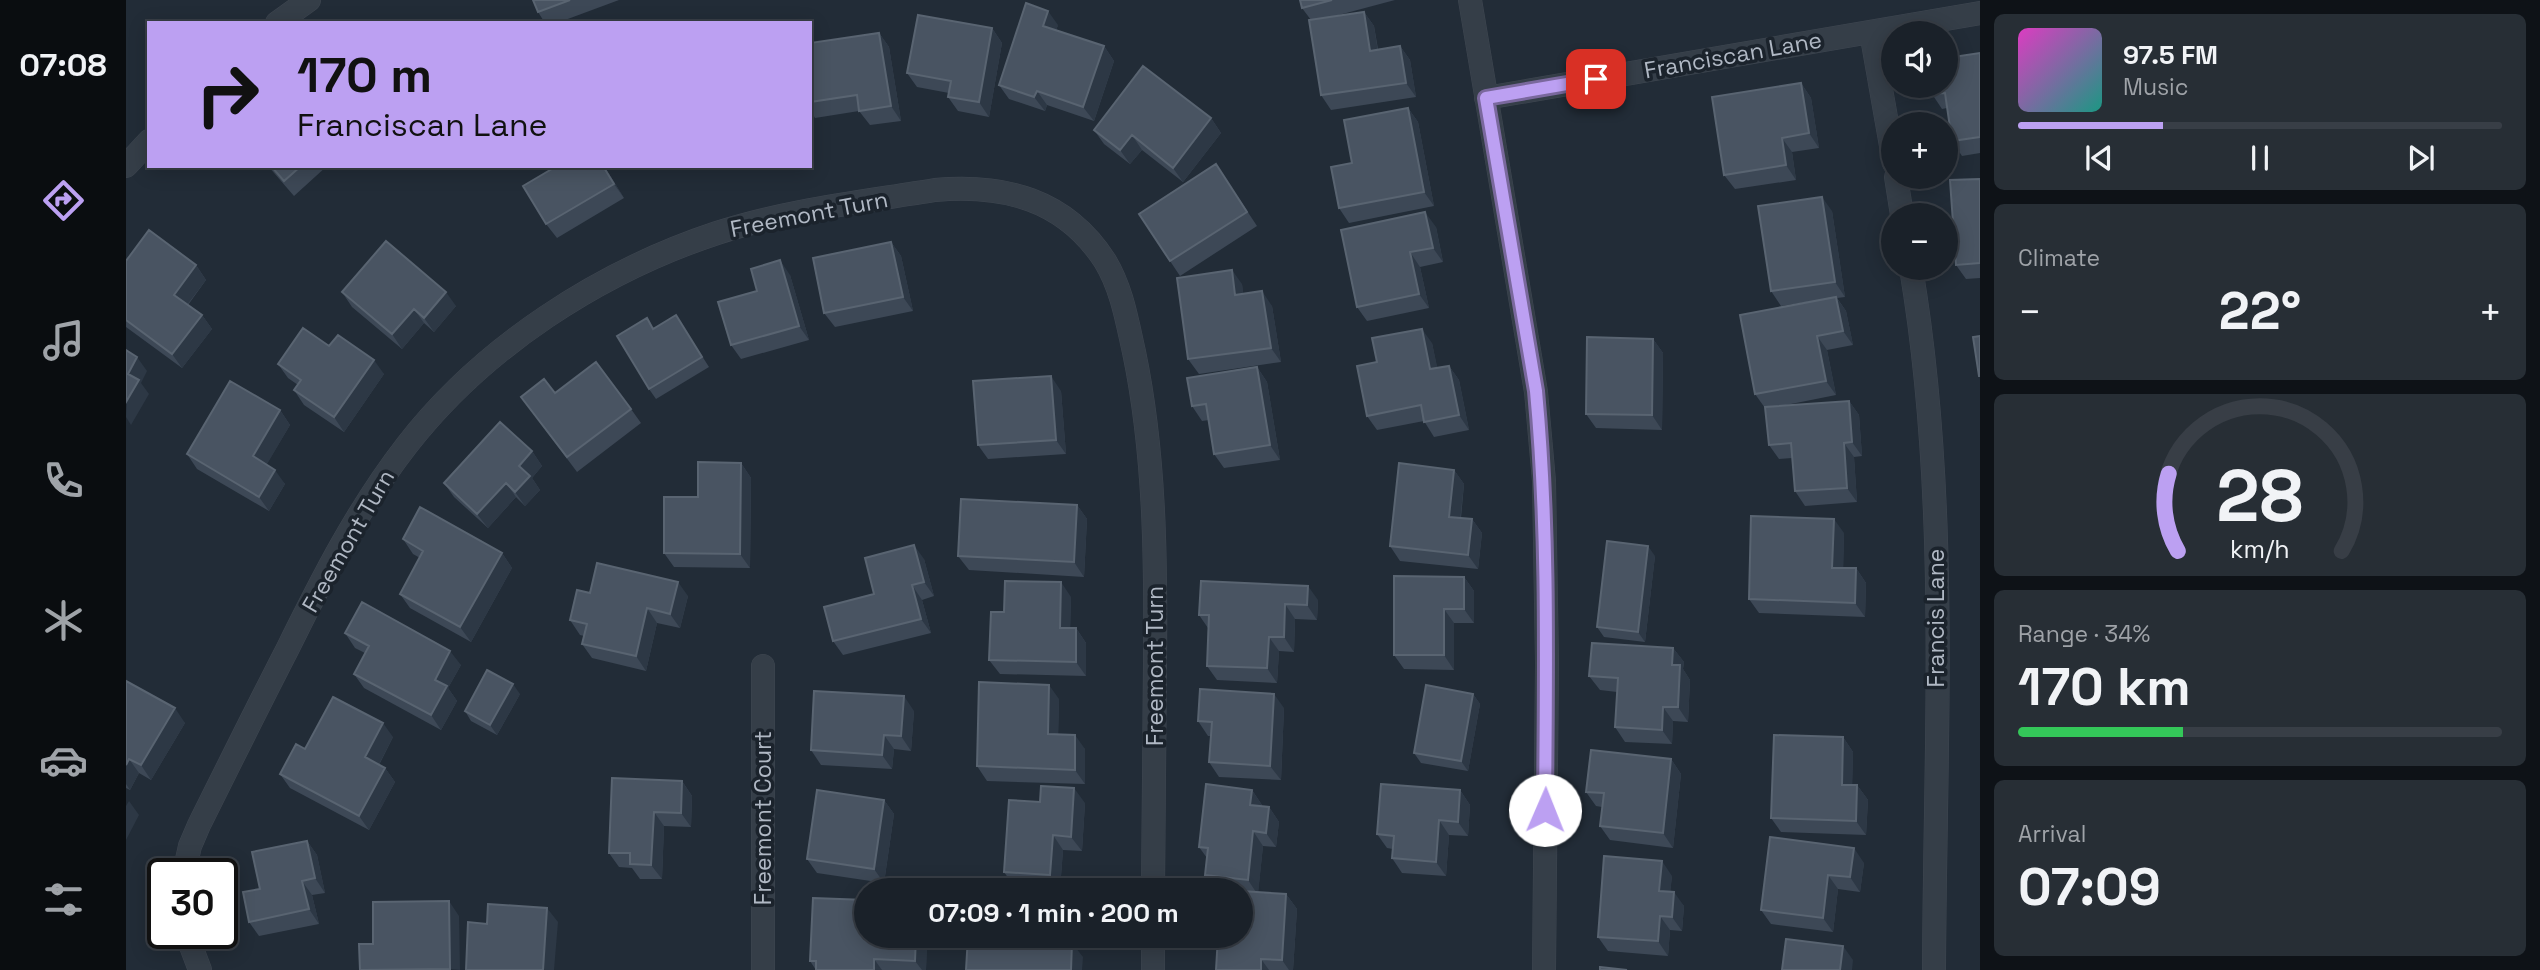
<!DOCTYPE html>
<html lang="en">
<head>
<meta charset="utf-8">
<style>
	:root { --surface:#1a2129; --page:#272e35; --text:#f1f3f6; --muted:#9fa3a8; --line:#383e46; --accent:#bca0f2 }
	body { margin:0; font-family:"Space Grotesk",sans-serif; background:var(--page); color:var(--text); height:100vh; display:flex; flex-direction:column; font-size:26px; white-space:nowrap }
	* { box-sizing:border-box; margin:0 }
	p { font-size:23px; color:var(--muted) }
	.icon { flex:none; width:38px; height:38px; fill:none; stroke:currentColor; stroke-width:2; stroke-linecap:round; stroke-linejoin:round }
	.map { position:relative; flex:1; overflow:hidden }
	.drawer { display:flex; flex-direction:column; gap:14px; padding:14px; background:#0e1217; width:560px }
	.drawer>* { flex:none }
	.guide { position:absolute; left:21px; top:21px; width:665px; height:147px; border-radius:0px; box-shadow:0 4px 18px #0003,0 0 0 2px var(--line); background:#bca0f2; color:#111; overflow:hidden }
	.buttons { position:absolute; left:1755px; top:21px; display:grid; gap:14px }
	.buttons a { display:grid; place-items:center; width:77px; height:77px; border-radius:50%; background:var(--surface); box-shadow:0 4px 18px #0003,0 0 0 2px var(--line); font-size:35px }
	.speed { position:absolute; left:21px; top:858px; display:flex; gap:14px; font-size:35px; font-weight:700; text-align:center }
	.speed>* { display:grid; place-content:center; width:91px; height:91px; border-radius:50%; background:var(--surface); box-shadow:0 4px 18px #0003,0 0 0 2px var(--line); line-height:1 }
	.speed .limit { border:4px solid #111; border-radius:10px; background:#fff; color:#111 }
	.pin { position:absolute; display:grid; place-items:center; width:60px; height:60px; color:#fff; margin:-30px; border-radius:14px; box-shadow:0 4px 10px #0006 }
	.me { position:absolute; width:77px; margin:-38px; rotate:1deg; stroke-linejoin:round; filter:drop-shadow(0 0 5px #0008) }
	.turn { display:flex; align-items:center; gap:24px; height:147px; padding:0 35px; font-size:32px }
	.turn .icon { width:91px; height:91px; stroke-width:2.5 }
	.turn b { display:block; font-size:49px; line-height:60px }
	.big { font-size:52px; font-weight:600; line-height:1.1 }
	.drawer .card { flex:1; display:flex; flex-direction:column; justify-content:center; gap:10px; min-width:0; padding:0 24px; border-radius:10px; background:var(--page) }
	.drawer .dial { align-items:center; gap:0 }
	.dial svg { height:182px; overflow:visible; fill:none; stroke:var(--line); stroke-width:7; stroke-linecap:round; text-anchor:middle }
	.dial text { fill:var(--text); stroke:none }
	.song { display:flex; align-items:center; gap:21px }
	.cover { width:84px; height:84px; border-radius:10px; background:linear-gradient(135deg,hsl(310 70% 55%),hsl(170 70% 35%)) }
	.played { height:7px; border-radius:4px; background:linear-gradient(90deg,var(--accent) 30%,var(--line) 30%) }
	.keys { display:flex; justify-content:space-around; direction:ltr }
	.heat { display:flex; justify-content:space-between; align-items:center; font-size:38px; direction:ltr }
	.charge { height:10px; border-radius:5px; background:linear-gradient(90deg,#34c759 34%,var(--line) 0) }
	.trip { position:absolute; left:728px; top:878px; width:399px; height:70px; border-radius:35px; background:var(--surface); box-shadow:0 4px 18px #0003,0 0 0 2px var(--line); font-weight:600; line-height:70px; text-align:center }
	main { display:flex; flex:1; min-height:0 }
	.tabs { display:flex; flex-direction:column; width:126px; justify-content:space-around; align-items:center; background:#0a0d10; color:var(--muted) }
	.tabs .icon { width:49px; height:49px }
	.tabs .active { color:var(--accent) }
	.tabs b { font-size:32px; color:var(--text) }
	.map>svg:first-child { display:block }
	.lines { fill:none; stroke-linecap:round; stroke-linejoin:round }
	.minor-casing { stroke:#3f4751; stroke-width:24 }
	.minor { stroke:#353e48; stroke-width:23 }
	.wall { fill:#3d4856 }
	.shaded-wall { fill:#2d3845 }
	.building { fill:#495462; stroke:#596471; stroke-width:2 }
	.route-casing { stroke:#7a689d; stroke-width:18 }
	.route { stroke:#bca0f2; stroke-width:12 }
	.labels { text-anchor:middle; stroke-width:7; stroke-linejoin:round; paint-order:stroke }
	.street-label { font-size:23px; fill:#b0b8c4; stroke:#1b232c }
</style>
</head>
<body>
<main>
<nav class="tabs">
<b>07:08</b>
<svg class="icon active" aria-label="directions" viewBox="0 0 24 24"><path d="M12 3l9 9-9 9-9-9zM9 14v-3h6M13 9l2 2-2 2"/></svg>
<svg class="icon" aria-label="music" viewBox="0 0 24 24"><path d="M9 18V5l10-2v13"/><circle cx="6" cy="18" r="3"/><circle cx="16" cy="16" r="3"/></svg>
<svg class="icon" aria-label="phone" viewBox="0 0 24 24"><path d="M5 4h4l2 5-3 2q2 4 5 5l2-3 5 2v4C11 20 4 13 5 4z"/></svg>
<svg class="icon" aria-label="climate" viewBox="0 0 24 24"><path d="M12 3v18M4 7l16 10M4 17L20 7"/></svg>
<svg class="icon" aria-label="car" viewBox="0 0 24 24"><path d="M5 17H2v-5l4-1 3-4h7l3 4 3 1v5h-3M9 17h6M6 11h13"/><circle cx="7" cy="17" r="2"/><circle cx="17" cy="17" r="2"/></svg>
<svg class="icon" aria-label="filters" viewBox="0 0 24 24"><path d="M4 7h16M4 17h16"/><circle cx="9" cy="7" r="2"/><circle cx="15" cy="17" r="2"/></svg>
</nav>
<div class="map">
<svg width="1854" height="970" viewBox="0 0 1854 970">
	<rect width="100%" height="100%" fill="#222c37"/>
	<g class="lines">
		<defs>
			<path id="minor" d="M1344 0 1410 392 1418 481 1421 663 1418 970
				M151 23 183 0
				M1745 32 1768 163
				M1360 98 1854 13
				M0 166 23 141
				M1770 177 1776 215
				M1785 268C1824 500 1809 736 1808 970
				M58 873 64 846 73 825C102 767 131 708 161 650 196 579 232 508 281 445 357 347 473 272 591 233 661 210 736 202 809 190 878 184 939 199 979 261 996 289 1001 321 1008 352 1029 453 1030 559 1029 663 1029 739 1028 815 1027 891
				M60 933 74 970
				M637 970V666
				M1027 970V936"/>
		</defs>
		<!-- minor casing -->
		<use href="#minor" class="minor-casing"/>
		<!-- minor -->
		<use href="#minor" class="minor"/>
	</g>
	<!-- wall -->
	<path class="wall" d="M407 0H493L431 23H419L412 12Z
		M1174 0H1269L1209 16 1238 12 1248 26 1252 49 1274 46 1284 60 1290 97 1205 110 1195 95 1185 20 1176 8Z
		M932 25 930 30 978 46 988 61 968 121 921 105 919 111 883 99 873 85Z
		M866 28 876 43 863 117 832 111 822 97 823 93 791 87 781 73Z
		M753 33 763 47 775 121 744 125 733 111 689 118 684 110V43Z
		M1854 53V153L1836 156 1826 141 1821 108 1816 109 1806 94Z
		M1675 83 1685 98 1693 148 1666 152 1670 180 1609 189 1598 175Z
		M1282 108 1292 122 1308 206 1223 223 1213 208 1226 163Z
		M1085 118 1095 133 1057 182 1016 150 1004 164 978 144 968 130Z
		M1090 164 1131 226 1054 276 1044 261Z
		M142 166H201L168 196Z
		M431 166H478L498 198 431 238 420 224Z
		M1854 179V278L1840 279 1830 265Z
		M1706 211 1719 297 1711 298 1720 311 1727 345 1701 350 1710 395 1655 406 1723 401 1733 415 1736 456 1728 457 1731 502 1679 506 1669 491 1666 458 1653 459 1643 445 1639 408 1629 394 1687 301 1655 306 1645 291Z
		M1310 227 1317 262 1294 267 1303 308 1241 321 1231 307Z
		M765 242 775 256 787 311 709 327 698 313Z
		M0 261 70 265 80 280 62 305 76 315 86 329 56 368 0 327Z
		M664 275 683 340 615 359 605 345 631 291Z
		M1116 284 1117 294 1146 306 1155 362 1073 374 1062 359Z
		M216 292 330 306 308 332 298 323 276 349 226 307Z
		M550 315 583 367 530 399 523 389 528 328Z
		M1527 339 1537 353 1536 430 1470 428 1460 414Z
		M1306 343 1311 368 1323 366 1333 380 1343 430 1308 437 1298 421 1251 430 1241 416 1251 362Z
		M203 346 258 374 218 432 178 405 168 390 172 385 162 378 152 364Z
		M1131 367 1141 382 1154 460 1098 468 1088 454 1083 420 1076 421 1066 406Z
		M935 391 940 454 862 459 852 445Z
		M429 393 505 409 515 423 451 472 395 397Z
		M154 410 164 425 140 465 159 484 143 511 71 469 61 454Z
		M406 451 416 466 406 478 414 490 399 506 390 497 362 528 328 497 318 483Z
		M615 463 625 478 624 568 548 567 538 553Z
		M1328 470 1338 484 1335 518 1346 519 1356 533 1352 569 1274 561 1264 546Z
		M951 505 961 519 958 577 843 570 832 556Z
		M1718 533 1717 568H1730L1740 583 1739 617 1633 613 1623 599Z
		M277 539 376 553 386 568 345 642 284 608 274 594 294 558 287 554Z
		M1529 556 1519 642 1478 637 1471 627Z
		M798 559 808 596 796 600 805 633 717 655 707 641 748 594Z
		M1338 577 1348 591V623H1328V670L1278 669 1268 655Z
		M464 593 562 596 554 628 531 623 520 671 466 658 456 644 458 636 454 635 444 620Z
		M945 597 944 628H950L960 643V676L874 674 863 660 878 612Z
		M1192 600 1191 620 1169 619 1168 652 1153 651 1151 683 1091 680 1081 666 1082 628 1073 615Z
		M219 633 335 665 322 688 331 701 315 730 238 688 228 674 239 653 229 648Z
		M1547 648 1558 662 1557 669 1564 680 1562 722 1547 721 1546 744 1499 742 1489 727 1491 692 1474 690 1463 676Z
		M0 681 59 723 25 780 13 773 4 790 0 788Z
		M394 694 371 735 345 721 339 711Z
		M1347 694 1354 704 1342 771 1295 763 1288 753Z
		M933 699 932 734 959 749V784L861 781 851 766Z
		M1158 708 1155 780 1093 777 1083 762 1085 736H1082L1072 721Z
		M788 711 785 751 768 749 766 769 695 765 685 750Z
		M267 737 253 765 259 768 269 782 243 830 164 788 154 774 179 749Z
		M1717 737 1727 752 1726 785H1731L1742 800 1740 835 1655 832 1645 818Z
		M1545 759 1555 774 1547 848 1484 840 1474 826 1476 807 1470 806 1460 792Z
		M556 781 566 796 565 827 538 826 536 879H514L506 868 493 867 483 853Z
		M1126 790 1136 805V807H1143L1153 822 1150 847 1137 846 1132 892 1160 894 1171 909 1167 970H1090L1092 942 1082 941 1078 936H1115L1089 889 1079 875 1081 858 1073 847Z
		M1334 790 1344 805 1342 836 1323 835 1320 876 1276 873 1266 858 1267 849 1261 848 1251 834Z
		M758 800 768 814 758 883 691 873 681 859Z
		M914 802 959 803 956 851 937 850 934 889 888 886 878 872Z
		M1644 837 1738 863 1734 892 1712 889 1707 932 1645 924 1635 910Z
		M181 841 191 855 199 893 186 895 193 924 133 936 123 922 134 889Z
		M1546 876 1544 892 1558 906 1556 931 1544 930 1542 956 1482 951 1472 937Z
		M740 936H801L800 970H690L684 961Z"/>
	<!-- shaded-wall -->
	<path class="shaded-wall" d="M922 11 932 25 927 40 917 26Z
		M1238 12 1248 26 1254 65 1244 51Z
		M866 28 876 43 863 117 853 102Z
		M753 33 763 47 775 121 765 106Z
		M978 46 988 61 968 121 957 107Z
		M1274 46 1284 60 1290 97 1280 83Z
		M1675 83 1685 98 1693 148 1683 133Z
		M911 91 921 105 919 111 908 97Z
		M1282 108 1292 122 1308 206 1298 192Z
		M1085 118 1095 133 1057 182 1047 168Z
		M1006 135 1016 150 1004 164 994 150Z
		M1656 138 1666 152 1670 180 1660 165Z
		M477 166H478L498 198 488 184Z
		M1696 197 1706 211 1719 297 1709 282Z
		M1299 212 1310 227 1317 262 1307 248Z
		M765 242 775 256 787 311 777 297Z
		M1284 252 1294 267 1303 308 1293 294Z
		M654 260 664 275 683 340 673 326Z
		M70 265 80 280 58 309 48 295Z
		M1106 270 1116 284 1119 309 1109 295Z
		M1136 291 1146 306 1155 362 1145 348Z
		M320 292 330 306 308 332 298 318Z
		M1710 297 1720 311 1727 345 1717 331Z
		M288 309 298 323 276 349 266 334Z
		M76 315 86 329 56 368 46 354Z
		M1296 329 1306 343 1315 384 1304 369Z
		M1691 336 1701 350 1710 395 1700 381Z
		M1527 339 1537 353 1536 430 1526 415Z
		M11 357 21 371 15 383 23 394 5 425 0 417 2 374Z
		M248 360 258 374 218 432 208 417Z
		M1323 366 1333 380 1343 430 1333 415Z
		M1131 367 1141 382 1154 460 1144 445Z
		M925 376 935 391 940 454 930 440Z
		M1723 401 1733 415 1736 456 1726 442Z
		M154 410 164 425 137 471 127 456Z
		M1718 443 1728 457 1731 502 1721 488Z
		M406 451 416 466 406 478 414 490 399 506 389 492 393 466Z
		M615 463 625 478 624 568 614 554Z
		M149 470 159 484 143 511 133 497Z
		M1328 470 1338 484 1333 531 1323 517Z
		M380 483 390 497 362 528 351 514Z
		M951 505 961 519 958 577 948 562Z
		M1346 519 1356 533 1352 569 1342 555Z
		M1708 519 1718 533 1717 582 1706 568Z
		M788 545 798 559 808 596 798 582Z
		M1522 546 1529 556 1519 642 1512 632Z
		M376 553 386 568 345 642 334 627Z
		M1730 568 1740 583 1739 617 1729 603Z
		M1338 577 1348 591V623L1338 609Z
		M552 582 562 596 554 628 544 614Z
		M935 582 945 597 944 642 934 628Z
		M786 585 796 600 805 633 795 619Z
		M1182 586 1192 600 1191 620 1181 605Z
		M1159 604 1169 619 1168 652 1158 637Z
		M521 608 531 623 520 671 510 656Z
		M1318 609 1328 623V670L1318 655Z
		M950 628 960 643V676L950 662Z
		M1143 637 1153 651 1151 683 1141 668Z
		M1547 648 1558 662 1557 669 1564 680 1562 722 1552 707 1546 665Z
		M324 651 335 665 322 688 331 701 315 730 305 715 309 680Z
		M387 684 394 694 371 735 364 725Z
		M923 685 933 699 932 748 922 734Z
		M1148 694 1158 708 1155 780 1144 766Z
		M1347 694 1354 704 1342 771 1335 761Z
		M778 696 788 711 785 751 775 736Z
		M1537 707 1547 721 1546 744 1536 730Z
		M49 708 59 723 25 780 15 765Z
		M257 723 267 737 249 772 239 757Z
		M758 735 768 749 766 769 756 755Z
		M949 735 959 749V784L949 770Z
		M1717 737 1727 752 1726 799 1716 785Z
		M3 759 13 773 4 790 0 784V765Z
		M1545 759 1555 774 1547 848 1537 833Z
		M259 768 269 782 243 830 233 816Z
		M556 781 566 796 565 827 555 813Z
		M1731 785 1742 800 1740 835 1730 821Z
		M948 788 959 803 956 851 945 837Z
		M1126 790 1136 805 1134 820 1124 805Z
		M1334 790 1344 805 1342 836 1332 822Z
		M758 800 768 814 758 883 748 869Z
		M3 801 13 815 0 840V806Z
		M1143 807 1153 822 1150 847 1140 833Z
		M528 812 538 826 536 879 525 865Z
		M1313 820 1323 835 1320 876 1310 862Z
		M1127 831 1137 846 1132 895 1122 880Z
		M927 835 937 850 934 889 924 875Z
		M181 841 191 855 199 893 189 878Z
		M1728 848 1738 863 1734 892 1724 877Z
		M1536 861 1546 876 1543 905 1533 891Z
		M1702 875 1712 889 1707 932 1697 918Z
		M176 881 186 895 193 924 183 909Z
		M1548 892 1558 906 1556 931 1546 917Z
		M1160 894 1171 909 1167 970H1163L1156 960Z
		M323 901 333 916 334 970 324 969Z
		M421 908 432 922 428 970H417Z
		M1534 916 1544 930 1542 956 1532 941Z
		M790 936H801L800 970H796L789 961Z
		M912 936H923L922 956 912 942Z
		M946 943 957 957 956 970H945Z
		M1717 946 1727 960 1726 970H1714Z
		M748 959 756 970H748Z
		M1135 959 1143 970H1135Z"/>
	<!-- building -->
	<path class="building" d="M407 0H444L412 12Z
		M1174 0H1206L1176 8Z
		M900 3 922 11 917 26 978 46 957 107 911 91 908 97 873 85Z
		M1238 12 1244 51 1274 46 1280 83 1195 95 1183 20Z
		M792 15 866 28 853 102 822 97 825 81 781 73Z
		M753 33 765 106 733 111 731 95 684 102V43Z
		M1854 53V137L1826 141 1819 93 1806 94 1805 86H1820V58Z
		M1017 66 1085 118 1047 168 1006 135 994 150 968 130Z
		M1675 83 1683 133 1656 138 1660 165 1598 175 1586 97Z
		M1282 108 1298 192 1213 208 1205 167 1226 163 1218 120Z
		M1090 164 1121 212 1044 261 1013 214Z
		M145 166H175L158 181Z
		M431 166H477L488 184 420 224 397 186Z
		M1854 179V263L1830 265 1824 180Z
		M1696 197 1709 282 1645 291 1632 206Z
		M1299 212 1307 248 1284 252 1293 294 1231 307 1215 230Z
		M23 230 70 265 48 295 76 315 46 354 0 320V261Z
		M260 241 320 292 298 318 288 309 266 334 216 292Z
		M765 242 777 297 698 313 687 258Z
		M654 260 673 326 605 345 592 302 631 291 625 269Z
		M1106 270 1109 295 1136 291 1145 348 1062 359 1051 278Z
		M1710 297 1717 331 1691 336 1700 381 1629 394 1614 315Z
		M550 315 576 357 523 389 491 336 521 318 527 329Z
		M177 328 203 346 212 335 248 360 208 417 168 390 175 380 152 364Z
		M1296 329 1304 369 1323 366 1333 415 1298 422 1295 405 1241 416 1231 366 1251 362 1246 338Z
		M1854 336V376H1853L1847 337Z
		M1461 337 1527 339 1526 415 1460 414Z
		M0 350 11 357 2 374 13 380 0 402Z
		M470 362 505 409 441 457 395 397 418 379 429 393Z
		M1131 367 1144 445 1088 454 1080 404 1066 406 1061 378Z
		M925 376 930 440 852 445 847 381Z
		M104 381 154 410 127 456 149 470 133 497 61 454Z
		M1723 401 1726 442 1718 443 1721 488 1669 491 1665 443 1643 445 1639 407Z
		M374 422 406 451 393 466 404 476 389 492 380 483 351 514 318 483Z
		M572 462 615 463 614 554 538 553V497H572Z
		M1273 463 1328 470 1323 517 1346 519 1342 555 1264 546Z
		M835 499 951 505 948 562 832 556Z
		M294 507 376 553 334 627 274 594 297 551 277 539Z
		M1625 516 1708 519 1706 568H1730L1729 603 1623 599Z
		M1481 541 1522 546 1512 632 1471 627Z
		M788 545 798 582 786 585 795 619 707 641 698 607 748 594 739 558Z
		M471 563 552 582 544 614 521 608 510 656 456 644 461 624 444 620 451 590 464 593Z
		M1268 576 1338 577V609H1318V655H1268Z
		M879 581 935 582 934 628H950V662L863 660 865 612H878Z
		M1075 581 1182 586 1181 605 1159 604 1158 637H1143L1141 668 1081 666 1083 615H1073Z
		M236 602 324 651 309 680 321 686 305 715 228 674 243 646 219 633Z
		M1466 643 1547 648 1546 665H1554L1552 707H1537L1536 730 1489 727 1492 678 1463 676Z
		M361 670 387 684 364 725 339 711Z
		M0 681 49 708 15 765 3 759 0 765Z
		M853 682 923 685 922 734 949 735V770L851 766Z
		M1300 685 1347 694 1335 761 1288 753Z
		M1074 689 1148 694 1144 766 1083 762 1086 722 1072 721Z
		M688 691 778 696 775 736 758 735 756 755 685 750Z
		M207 697 257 723 239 757 259 768 233 816 154 774 170 744 179 749Z
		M1648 735 1717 737 1716 785H1731L1730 821 1645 818Z
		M1465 750 1545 759 1537 833 1474 826 1478 793 1460 792Z
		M486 778 556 781 555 813 528 812 525 865 504 864V853H483Z
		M1080 784 1126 790 1124 805 1143 807 1140 833 1127 831 1122 880 1079 875 1082 848 1073 847Z
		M1255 784 1334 790 1332 822 1313 820 1310 862 1266 858 1268 836 1251 834Z
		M915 786 948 788 945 837 927 835 924 875 878 872 883 800 914 802Z
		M691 790 758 800 748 869 681 859Z
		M1644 837 1728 848 1724 877 1702 875 1697 918 1635 910Z
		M181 841 189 878 176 881 183 909 123 922 117 892 134 889 126 852Z
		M1478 856 1536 861 1533 891 1548 892 1546 917 1534 916 1532 941 1472 937Z
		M1074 888 1111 891H1074Z
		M1115 891 1160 894 1156 960 1135 959V970H1090L1092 936H1115Z
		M687 898 740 900V936H790L789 961 748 959V970H690V961H684Z
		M323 901 324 969 234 970 233 944H247V902Z
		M362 904 421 908 417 970H340L342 922 361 924Z
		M842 936H912V942L946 943 945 970H840Z
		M1660 939 1717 946 1714 970H1656Z
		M1474 967 1501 970H1474Z"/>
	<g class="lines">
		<defs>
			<path id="route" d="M1419 810C1420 670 1423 531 1410 391L1360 98 1470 79"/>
		</defs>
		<!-- route casing -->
		<use href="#route" class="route-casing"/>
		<!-- route -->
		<use href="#route" class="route"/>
	</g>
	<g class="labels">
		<!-- street labels -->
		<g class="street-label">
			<text transform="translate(1607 55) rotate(-10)" y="8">Franciscan Lane</text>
			<text transform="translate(683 214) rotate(-11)" y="8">Freemont Turn</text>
			<text transform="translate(222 541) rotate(-60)" y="8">Freemont Turn</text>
			<text transform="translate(1810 618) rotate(-90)" y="8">Francis Lane</text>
			<text transform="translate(1029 666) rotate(-90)" y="8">Freemont Turn</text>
			<text transform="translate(637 818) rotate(-90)" y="8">Freemont Court</text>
		</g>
	</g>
</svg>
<div class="buttons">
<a><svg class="icon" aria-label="sound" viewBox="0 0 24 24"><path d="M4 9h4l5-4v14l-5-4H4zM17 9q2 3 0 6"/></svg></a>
<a>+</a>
<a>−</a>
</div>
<div class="speed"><div class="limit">30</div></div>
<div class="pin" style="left:1470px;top:79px;background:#d93025"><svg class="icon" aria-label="arrive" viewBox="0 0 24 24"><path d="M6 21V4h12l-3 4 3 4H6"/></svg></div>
<svg class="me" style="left:1419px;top:810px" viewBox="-20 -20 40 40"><circle r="19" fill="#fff"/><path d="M0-13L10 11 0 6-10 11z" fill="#bca0f2"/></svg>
<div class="trip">07:09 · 1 min · 200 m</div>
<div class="guide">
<div class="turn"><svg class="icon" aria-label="right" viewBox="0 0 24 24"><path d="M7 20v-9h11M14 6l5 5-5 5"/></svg><div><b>170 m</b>Franciscan Lane</div></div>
</div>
</div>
<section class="drawer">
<div class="card">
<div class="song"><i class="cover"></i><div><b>97.5 FM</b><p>Music</p></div></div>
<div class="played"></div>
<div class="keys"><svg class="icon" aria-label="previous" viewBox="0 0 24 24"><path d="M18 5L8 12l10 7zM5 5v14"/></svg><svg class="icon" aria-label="pause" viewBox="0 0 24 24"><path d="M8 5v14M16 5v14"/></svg><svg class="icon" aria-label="next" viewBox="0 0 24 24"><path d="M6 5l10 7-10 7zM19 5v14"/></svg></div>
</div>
<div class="card"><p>Climate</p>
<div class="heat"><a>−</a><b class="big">22°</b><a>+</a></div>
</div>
<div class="card dial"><svg viewBox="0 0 100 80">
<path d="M14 69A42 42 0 1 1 86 69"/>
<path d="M14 69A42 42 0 0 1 10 35" stroke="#bca0f2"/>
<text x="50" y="56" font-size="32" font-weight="700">28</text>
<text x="50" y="72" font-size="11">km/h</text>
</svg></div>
<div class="card"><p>Range · 34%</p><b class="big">170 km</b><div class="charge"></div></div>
<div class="card"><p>Arrival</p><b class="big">07:09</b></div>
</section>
</main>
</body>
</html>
